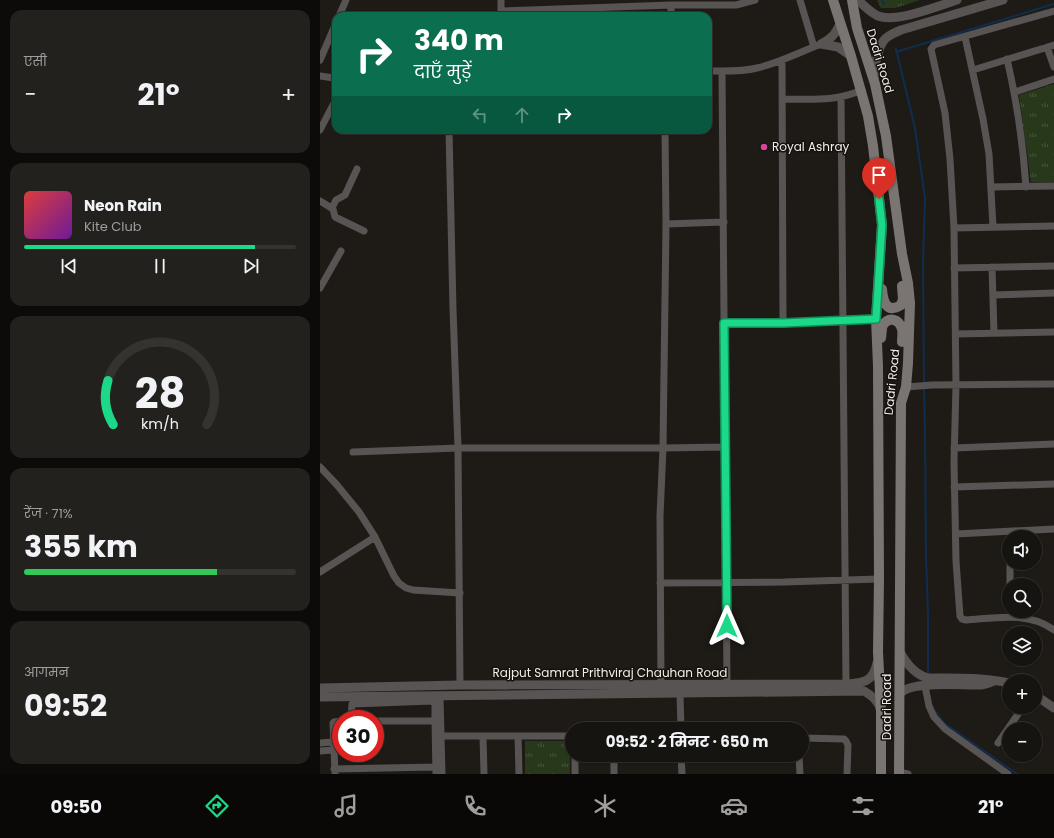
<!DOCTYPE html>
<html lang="hi">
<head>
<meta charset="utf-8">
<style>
	:root { --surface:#161410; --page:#23211e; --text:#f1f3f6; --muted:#9e9e9f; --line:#353330; --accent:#1bd988 }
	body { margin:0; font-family:Poppins,"Noto Sans Devanagari",sans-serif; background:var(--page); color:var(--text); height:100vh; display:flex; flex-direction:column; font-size:15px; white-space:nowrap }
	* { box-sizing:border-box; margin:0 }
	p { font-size:13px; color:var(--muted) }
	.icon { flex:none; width:22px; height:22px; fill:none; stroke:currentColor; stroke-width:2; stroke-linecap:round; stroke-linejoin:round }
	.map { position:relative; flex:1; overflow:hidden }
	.drawer { display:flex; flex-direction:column; gap:10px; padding:10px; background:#0c0b09; width:320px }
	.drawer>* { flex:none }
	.banner { position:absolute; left:12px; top:12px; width:380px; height:122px; border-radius:12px; box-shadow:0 1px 3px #0004,0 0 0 1px var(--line); background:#0b6e4f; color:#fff; overflow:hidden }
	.buttons { position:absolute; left:682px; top:530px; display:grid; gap:8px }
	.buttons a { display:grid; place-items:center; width:40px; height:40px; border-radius:50%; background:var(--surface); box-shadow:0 1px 3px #0004,0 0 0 1px var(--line); font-size:20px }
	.speed { position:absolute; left:12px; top:710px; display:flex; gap:8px; font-size:20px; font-weight:700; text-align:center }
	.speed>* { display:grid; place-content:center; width:52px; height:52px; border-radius:50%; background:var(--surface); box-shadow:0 1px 3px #0004,0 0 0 1px var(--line); line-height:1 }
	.speed .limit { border:6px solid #d22; background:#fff; color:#111 }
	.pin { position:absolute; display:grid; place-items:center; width:34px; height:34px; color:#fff; margin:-41px -17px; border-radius:50% 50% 50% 0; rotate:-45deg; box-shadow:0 0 4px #0007 }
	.pin .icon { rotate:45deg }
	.me { position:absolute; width:44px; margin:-22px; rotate:0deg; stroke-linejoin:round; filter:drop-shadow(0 0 3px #0008) }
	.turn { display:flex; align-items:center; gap:14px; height:84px; padding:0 16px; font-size:18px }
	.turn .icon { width:52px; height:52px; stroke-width:2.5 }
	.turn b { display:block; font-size:28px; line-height:34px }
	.lanes { display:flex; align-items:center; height:38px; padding:0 16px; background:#0003; justify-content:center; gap:20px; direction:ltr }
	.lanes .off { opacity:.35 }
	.big { font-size:30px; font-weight:700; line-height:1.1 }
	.drawer .widget { flex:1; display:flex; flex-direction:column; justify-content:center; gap:6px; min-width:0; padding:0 14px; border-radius:12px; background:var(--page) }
	.drawer .dial { align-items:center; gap:0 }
	.dial svg { height:104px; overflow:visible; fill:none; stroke:var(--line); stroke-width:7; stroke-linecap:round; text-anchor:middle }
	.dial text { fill:var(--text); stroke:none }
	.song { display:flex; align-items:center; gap:12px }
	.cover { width:48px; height:48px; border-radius:6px; background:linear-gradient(135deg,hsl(0 70% 55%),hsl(280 70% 35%)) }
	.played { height:4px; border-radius:2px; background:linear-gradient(90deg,var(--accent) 85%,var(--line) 85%) }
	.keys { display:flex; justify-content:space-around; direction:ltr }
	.heat { display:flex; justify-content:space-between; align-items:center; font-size:22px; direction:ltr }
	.charge { height:6px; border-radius:3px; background:linear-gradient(90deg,#34c759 71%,var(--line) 0) }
	.trip { position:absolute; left:245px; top:722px; width:244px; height:40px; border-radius:20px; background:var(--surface); box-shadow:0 1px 3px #0004,0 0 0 1px var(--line); font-weight:700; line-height:40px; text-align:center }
	.dock { display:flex; height:64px; justify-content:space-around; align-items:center; background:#090806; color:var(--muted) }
	.dock .icon { width:28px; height:28px }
	.dock .current { color:var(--accent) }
	.dock b { font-size:18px; color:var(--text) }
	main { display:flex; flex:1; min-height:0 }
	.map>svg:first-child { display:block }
	.grass { fill:url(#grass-tufts) }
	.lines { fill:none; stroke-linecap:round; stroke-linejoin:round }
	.stream { stroke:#0f2e4f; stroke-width:2 }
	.minor { stroke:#575453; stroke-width:7 }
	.tertiary { stroke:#575453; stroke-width:9 }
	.secondary { stroke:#7a7572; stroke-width:10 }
	.route-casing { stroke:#128d58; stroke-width:10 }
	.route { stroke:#1bd988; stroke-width:7 }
	.hotel-dot { fill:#d1479c; stroke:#15120d; stroke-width:1.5 }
	.labels { text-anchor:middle; stroke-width:3; stroke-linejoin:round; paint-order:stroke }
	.street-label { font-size:12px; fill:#f0edea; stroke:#15120d }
	.poi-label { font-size:12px; fill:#f0edea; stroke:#15120d; text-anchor:start }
</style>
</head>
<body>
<main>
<section class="drawer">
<div class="widget"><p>एसी</p>
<div class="heat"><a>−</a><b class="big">21°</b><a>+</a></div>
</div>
<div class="widget">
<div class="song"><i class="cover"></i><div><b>Neon Rain</b><p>Kite Club</p></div></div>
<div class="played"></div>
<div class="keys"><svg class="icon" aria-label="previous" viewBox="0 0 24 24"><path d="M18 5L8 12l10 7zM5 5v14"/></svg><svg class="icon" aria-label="pause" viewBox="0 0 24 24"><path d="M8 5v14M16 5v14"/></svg><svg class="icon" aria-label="next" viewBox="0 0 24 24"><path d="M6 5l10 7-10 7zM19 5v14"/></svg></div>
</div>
<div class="widget dial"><svg viewBox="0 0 100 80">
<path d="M14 69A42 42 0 1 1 86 69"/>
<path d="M14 69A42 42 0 0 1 10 35" stroke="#1bd988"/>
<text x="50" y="56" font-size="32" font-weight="700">28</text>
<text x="50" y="72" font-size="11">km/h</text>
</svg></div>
<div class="widget"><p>रेंज · 71%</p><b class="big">355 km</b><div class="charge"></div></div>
<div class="widget"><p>आगमन</p><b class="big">09:52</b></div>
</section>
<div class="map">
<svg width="734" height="774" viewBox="0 0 734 774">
	<defs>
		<pattern id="grass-tufts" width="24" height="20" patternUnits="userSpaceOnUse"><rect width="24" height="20" fill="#28391b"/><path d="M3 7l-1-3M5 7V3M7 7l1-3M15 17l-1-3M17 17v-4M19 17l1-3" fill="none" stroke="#48563c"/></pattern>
	</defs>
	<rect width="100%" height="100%" fill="#1e1b16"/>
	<!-- grass -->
	<path class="grass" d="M557 0H600L575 8H561Z
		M734 84V182H711L699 95Z
		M205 741H250V774H205Z"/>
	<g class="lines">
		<!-- stream -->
		<path class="stream" d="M562 0 564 4
			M576 49 595 128 605 198 603 261 604 383
			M576 52 734 4
			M604 388 605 434 606 556 608 614V674
			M615 711 624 723 697 774"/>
		<!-- minor -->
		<path class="minor" d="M480 0 494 47
			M351 5V16
			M181 11 351 5H416L435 0
			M734 11 614 45 611 49 625 113 630 159 634 228 636 385 634 462 636 561 640 616 642 619 646 620C676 618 708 611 734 630
			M19 16 26 0
			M181 16V0
			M645 37 663 119 669 154 673 227
			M727 47 734 67
			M687 59C697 102 703 144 706 187
			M0 60 16 23
			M462 60 463 323
			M653 70 734 45
			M388 71C405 71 421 72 437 68 459 63 480 52 501 44
			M402 71 407 684
			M0 76 14 78 16 93
			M695 92 734 79
			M521 97 526 684
			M462 99C491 99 515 102 542 90
			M0 130 15 101 16 95
			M129 130 133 309 138 448 140 685
			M671 187 734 186
			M0 201 13 209 15 217 44 231
			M12 208 16 200 25 195 37 169
			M346 224 404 222
			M634 228 734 226
			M672 267 674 333
			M634 268 734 266
			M0 288 21 251
			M673 295 734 293
			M404 323H463L556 319
			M636 334 734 332
			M586 387 612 385 734 384
			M634 448 734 444
			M33 452 138 448H343L405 447
			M0 467 17 485 39 512 55 537 74 576 79 583 86 588 93 590 140 593
			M634 487 734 484
			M636 534 734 529
			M0 572 55 537
			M340 583 464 582 559 579
			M690 585V563
			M341 685 340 516 343 448 346 224 345 130
			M605 686 609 706 614 717 625 729 688 774
			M360 694 361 729
			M120 696 122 774
			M31 719 32 704 112 701 115 704V721H55
			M115 721 116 774
			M121 736H252
			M163 736 164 774
			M198 736 199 774
			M482 738 524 739 526 741 528 745 527 774
			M0 743 13 742
			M678 743 703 707
			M0 751 13 750
			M294 755V774
			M361 755 362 774
			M479 755 480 774
			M14 769 116 767
			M579 772 588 774
			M15 774 13 723 14 722 21 721
			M255 774V755"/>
		<!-- tertiary -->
		<path class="tertiary" d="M538 0C544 6 550 12 558 16 576 23 618 6 637 0
			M501 44 518 47 531 56
			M501 44C511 39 516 34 520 23
			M554 79C554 68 558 45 566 38 570 35 576 32 581 30L683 0
			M580 652C586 663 596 675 608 678 635 678 662 677 689 683
			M0 688 140 685 526 684C544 683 553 682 557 663
			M580 694C589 680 644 686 662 685 666 684 670 683 674 681
			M715 695 734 708
			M0 697 544 691C552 696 559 701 561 711"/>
		<!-- secondary -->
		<path class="secondary" d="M513 0 531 56 548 116 553 146 562 225 556 319 558 366 559 579 558 652 561 712V774
			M532 0 537 28 555 84 566 136 582 254 588 283 590 303 588 363 586 387 581 403 579 774
			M562 289C563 301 566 314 581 305L583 299 582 286
			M561 338C562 334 561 329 563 325 569 316 579 319 582 329 583 333 582 338 582 342"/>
	</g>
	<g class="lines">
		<defs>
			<path id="route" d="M407 626 404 323H463L556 319 562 225 559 199"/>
		</defs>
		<!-- route casing -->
		<use href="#route" class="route-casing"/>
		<!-- route -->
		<use href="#route" class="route"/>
	</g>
	<!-- markers -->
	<circle class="hotel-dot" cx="444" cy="147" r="4"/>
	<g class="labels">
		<!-- street labels -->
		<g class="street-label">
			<text transform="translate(560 61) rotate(73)" y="4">Dadri Road</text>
			<text transform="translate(572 382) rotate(-84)" y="4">Dadri Road</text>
			<text x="290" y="677">Rajput Samrat Prithviraj Chauhan Road</text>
			<text transform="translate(567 707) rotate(-90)" y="4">Dadri Road</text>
		</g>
		<!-- poi labels -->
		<g class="poi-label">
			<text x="452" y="151">Royal Ashray</text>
		</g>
	</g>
</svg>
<div class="buttons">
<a><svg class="icon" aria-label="sound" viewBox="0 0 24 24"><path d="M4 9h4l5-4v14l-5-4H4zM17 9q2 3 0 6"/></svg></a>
<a><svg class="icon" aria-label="search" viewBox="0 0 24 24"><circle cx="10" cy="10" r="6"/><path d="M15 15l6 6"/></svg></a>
<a><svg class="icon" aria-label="layers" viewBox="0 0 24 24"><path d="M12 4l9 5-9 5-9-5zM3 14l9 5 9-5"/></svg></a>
<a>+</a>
<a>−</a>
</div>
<div class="speed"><div class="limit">30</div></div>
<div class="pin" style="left:559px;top:199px;background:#d93025"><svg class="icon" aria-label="arrive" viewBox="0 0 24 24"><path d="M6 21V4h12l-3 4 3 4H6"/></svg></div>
<svg class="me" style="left:407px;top:626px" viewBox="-20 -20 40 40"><path d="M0-17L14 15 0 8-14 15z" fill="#1bd988" stroke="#fff" stroke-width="4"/></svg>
<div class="trip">09:52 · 2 मिनट · 650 m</div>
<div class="banner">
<div class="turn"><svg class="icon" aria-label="right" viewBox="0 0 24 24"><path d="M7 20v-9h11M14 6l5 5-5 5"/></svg><div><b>340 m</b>दाएँ मुड़ें</div></div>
<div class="lanes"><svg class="icon off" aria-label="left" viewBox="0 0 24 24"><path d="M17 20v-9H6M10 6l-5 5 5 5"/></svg><svg class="icon off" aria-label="ahead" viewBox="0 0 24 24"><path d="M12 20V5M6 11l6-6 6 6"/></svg><svg class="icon" aria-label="right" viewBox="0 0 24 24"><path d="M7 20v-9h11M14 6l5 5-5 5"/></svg></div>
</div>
</div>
</main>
<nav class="dock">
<b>09:50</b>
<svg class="icon current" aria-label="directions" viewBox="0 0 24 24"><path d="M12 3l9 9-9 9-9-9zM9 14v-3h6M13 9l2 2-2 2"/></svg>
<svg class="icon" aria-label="music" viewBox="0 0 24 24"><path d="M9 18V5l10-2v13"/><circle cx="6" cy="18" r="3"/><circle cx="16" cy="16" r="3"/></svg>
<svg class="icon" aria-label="phone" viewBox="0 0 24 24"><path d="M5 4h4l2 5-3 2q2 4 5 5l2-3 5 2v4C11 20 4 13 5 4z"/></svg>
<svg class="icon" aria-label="climate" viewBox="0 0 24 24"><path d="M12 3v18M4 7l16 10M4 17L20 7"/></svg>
<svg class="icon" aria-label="car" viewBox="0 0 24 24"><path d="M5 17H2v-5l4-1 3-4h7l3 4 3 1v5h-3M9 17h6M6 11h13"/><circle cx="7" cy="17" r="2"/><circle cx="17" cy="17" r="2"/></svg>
<svg class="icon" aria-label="filters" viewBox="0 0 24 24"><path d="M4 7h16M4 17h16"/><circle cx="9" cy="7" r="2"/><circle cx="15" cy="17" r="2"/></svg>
<b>21°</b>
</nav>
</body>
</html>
